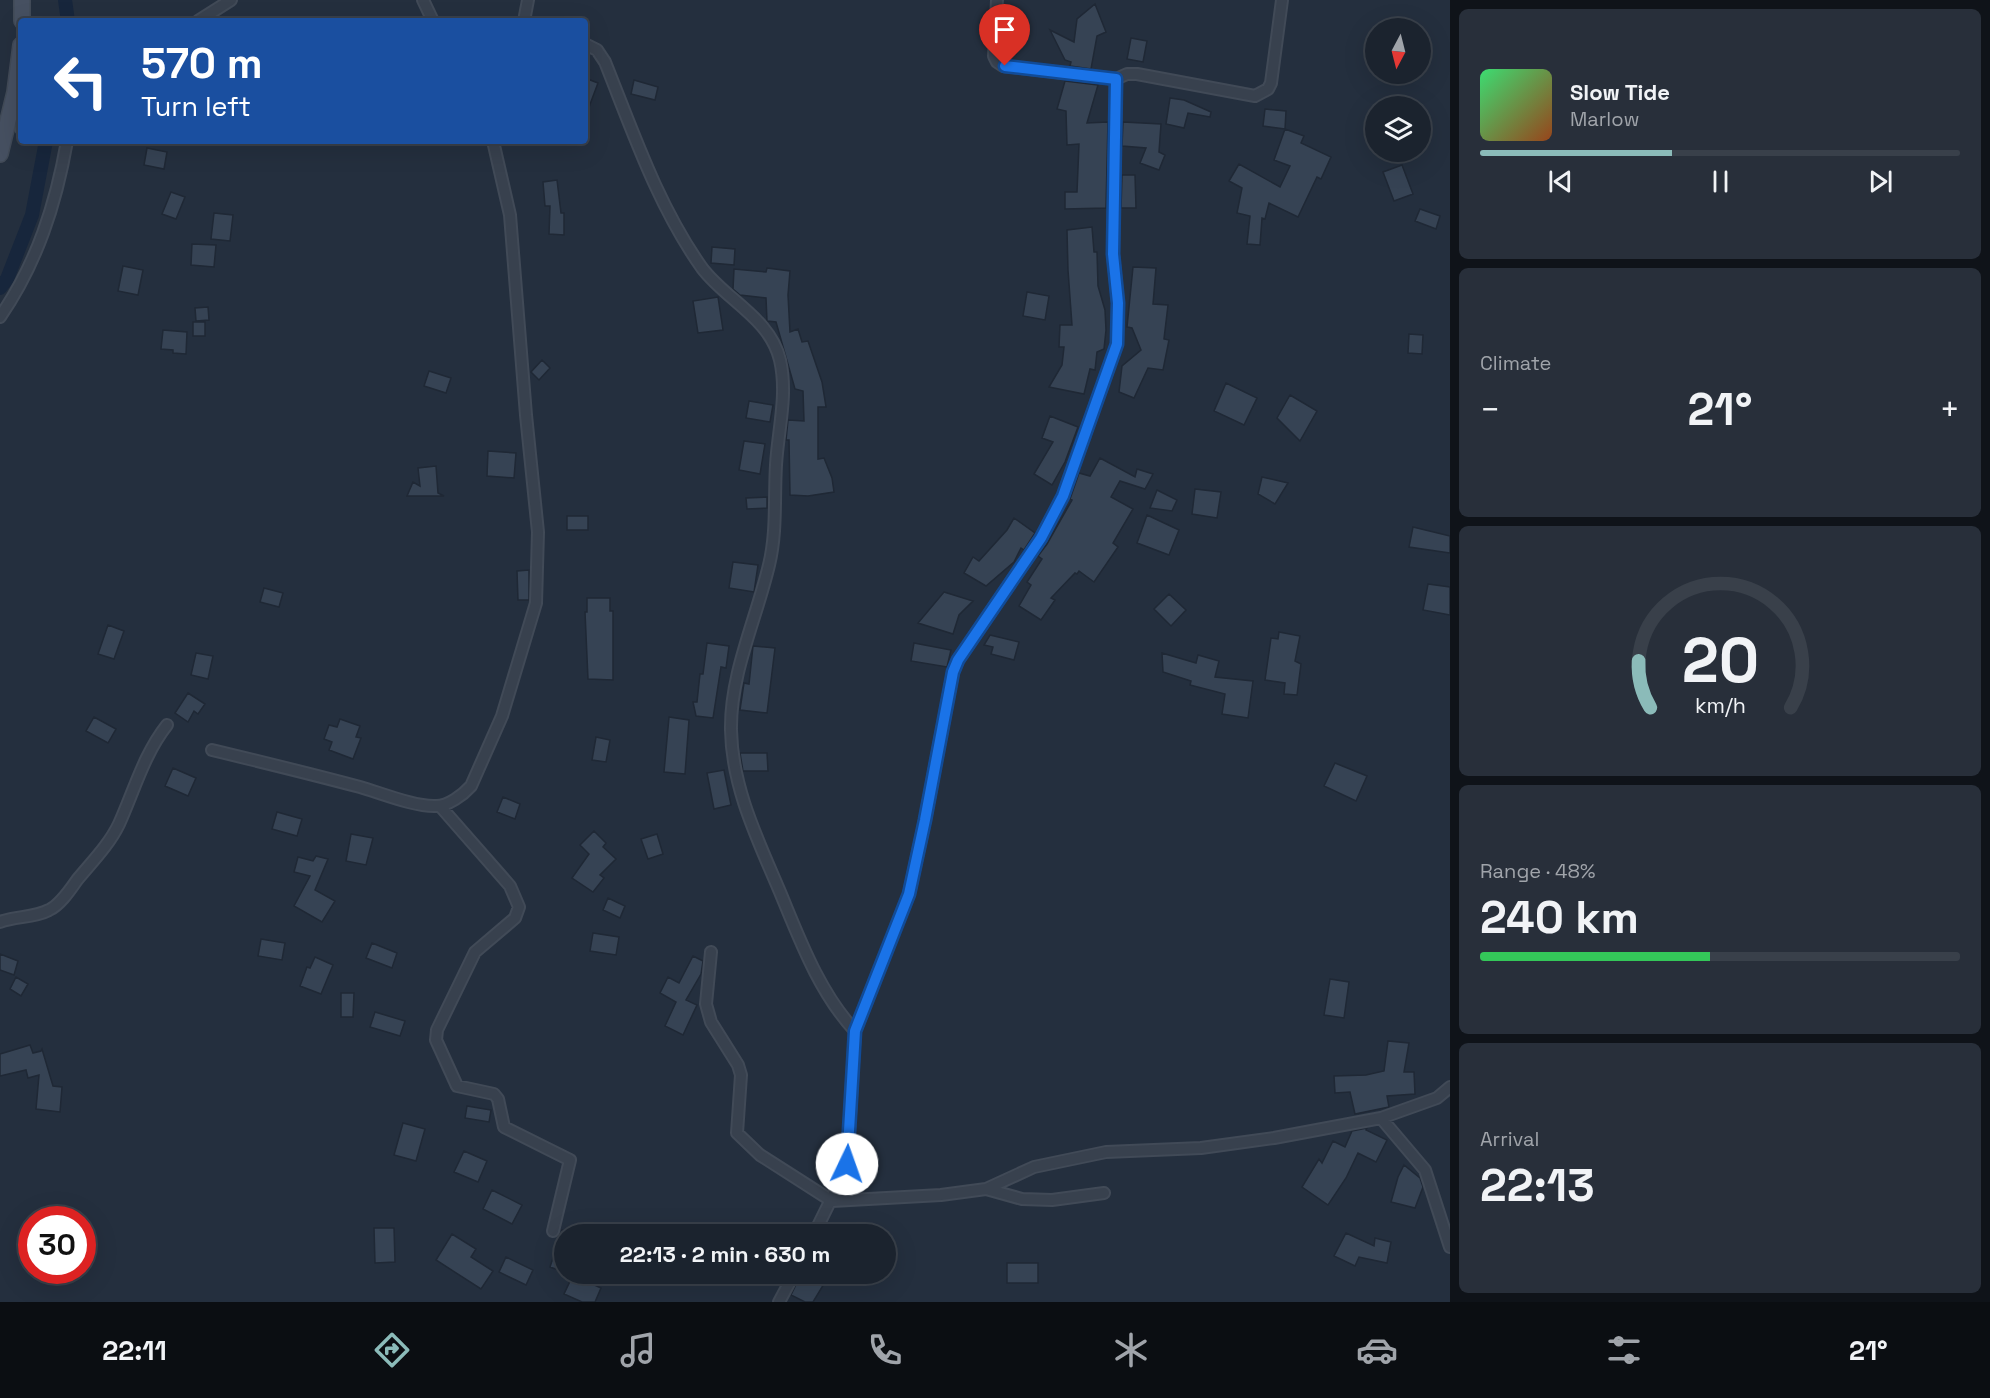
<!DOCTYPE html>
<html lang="en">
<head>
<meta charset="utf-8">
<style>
	:root { --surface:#1b232e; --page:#282f3a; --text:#f1f3f6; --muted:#a0a4aa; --line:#39404a; --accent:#8bbbb9 }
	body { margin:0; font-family:"Space Grotesk",sans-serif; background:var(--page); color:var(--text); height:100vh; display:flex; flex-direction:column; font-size:22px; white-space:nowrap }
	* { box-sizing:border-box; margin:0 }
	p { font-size:20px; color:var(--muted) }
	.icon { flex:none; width:33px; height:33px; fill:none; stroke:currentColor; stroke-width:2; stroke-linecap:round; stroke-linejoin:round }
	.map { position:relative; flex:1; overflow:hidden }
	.drawer { display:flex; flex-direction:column; gap:9px; padding:9px; background:#0f1319; width:540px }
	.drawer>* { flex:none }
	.banner { position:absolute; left:18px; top:18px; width:570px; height:126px; border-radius:6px; box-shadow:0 6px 24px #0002,0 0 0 2px var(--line); background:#1a4fa0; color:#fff; overflow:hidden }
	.needle { width:39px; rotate:187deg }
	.controls { position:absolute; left:1365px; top:18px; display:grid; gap:12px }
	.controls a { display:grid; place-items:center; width:66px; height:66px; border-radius:50%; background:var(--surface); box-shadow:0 6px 24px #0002,0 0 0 2px var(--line); font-size:30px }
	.speed { position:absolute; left:18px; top:1206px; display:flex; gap:12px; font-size:30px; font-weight:700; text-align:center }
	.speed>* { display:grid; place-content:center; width:78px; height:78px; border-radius:50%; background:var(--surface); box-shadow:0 6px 24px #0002,0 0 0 2px var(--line); line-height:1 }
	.speed .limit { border:9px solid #d22; background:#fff; color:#111 }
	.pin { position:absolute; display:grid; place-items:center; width:51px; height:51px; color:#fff; margin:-62px -26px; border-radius:50% 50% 50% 0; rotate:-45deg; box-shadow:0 0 6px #0007 }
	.pin .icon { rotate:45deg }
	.me { position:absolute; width:66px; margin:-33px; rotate:3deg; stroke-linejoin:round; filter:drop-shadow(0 0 4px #0008) }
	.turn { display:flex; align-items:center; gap:21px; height:126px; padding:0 24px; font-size:27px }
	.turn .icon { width:78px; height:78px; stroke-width:2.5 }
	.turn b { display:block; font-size:42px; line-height:51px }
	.big { font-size:45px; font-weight:800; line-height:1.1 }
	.drawer .tile { flex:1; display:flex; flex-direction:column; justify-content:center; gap:9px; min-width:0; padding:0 21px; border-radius:9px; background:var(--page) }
	.drawer .dial { align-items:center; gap:0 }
	.dial svg { height:156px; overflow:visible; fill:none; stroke:var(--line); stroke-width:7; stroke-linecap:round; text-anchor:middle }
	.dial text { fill:var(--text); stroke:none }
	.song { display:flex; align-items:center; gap:18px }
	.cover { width:72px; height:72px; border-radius:9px; background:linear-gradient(135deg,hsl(140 70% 55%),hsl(20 70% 35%)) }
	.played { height:6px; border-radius:3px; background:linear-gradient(90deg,var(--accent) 40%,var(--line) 40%) }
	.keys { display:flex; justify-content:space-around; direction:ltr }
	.heat { display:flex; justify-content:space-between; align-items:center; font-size:33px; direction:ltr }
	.charge { height:9px; border-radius:4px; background:linear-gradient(90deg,#34c759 48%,var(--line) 0) }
	.trip { position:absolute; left:554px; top:1224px; width:342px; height:60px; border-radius:30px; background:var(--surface); box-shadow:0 6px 24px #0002,0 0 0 2px var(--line); font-weight:800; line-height:60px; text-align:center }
	.dock { display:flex; height:96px; justify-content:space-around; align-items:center; background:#0b0e12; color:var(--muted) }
	.dock .icon { width:42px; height:42px }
	.dock .current { color:var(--accent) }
	.dock b { font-size:27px; color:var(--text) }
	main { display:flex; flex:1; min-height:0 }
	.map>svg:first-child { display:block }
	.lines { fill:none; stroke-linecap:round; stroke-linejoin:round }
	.canal { stroke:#17263c; stroke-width:14 }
	.building { fill:#364354; stroke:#1f2835; stroke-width:1.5 }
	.street-casing { stroke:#414a57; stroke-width:14 }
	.secondary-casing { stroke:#414a57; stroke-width:18 }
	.street { stroke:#38414e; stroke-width:10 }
	.secondary { stroke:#465061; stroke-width:15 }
	.route-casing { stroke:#114b97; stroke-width:15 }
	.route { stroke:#1a73e8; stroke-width:10 }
</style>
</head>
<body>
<main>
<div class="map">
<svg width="1450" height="1302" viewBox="0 0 1450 1302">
	<rect width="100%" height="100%" fill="#242f3e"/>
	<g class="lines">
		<!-- canal -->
		<path class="canal" d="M65 0 68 21
			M0 288 7 279 32 215 46 141"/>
	</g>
	<!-- building -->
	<path class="building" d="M1095 4 1106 32 1097 36 1091 69 1070 66 1071 62 1065 60 1050 30 1074 42 1077 19Z
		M1004 19 1027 29 1016 54 1002 48Z
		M1131 38 1147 41 1143 62 1127 59Z
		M585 78 598 83 586 115H585Z
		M634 80 658 87 655 100 631 94Z
		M1065 81 1098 85 1087 123 1108 122 1106 208 1065 209V192H1077L1079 144 1067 145 1066 111 1057 109Z
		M1170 98 1184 100 1211 112 1210 117 1188 113 1184 128 1166 124Z
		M1265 109 1286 111 1285 129 1263 126Z
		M1123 122 1161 124 1159 152 1165 155 1159 170 1140 163 1146 148 1122 146Z
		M1285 129 1304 136 1301 143 1331 157 1321 179 1317 177 1298 217 1269 203 1265 219 1262 218 1260 245 1247 244 1250 216 1237 213 1242 188 1229 181 1239 164 1280 187 1290 166 1274 160Z
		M147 148 167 152 164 169 144 165Z
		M1402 165 1413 194 1394 201 1383 172Z
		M1122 175H1135L1136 208H1121Z
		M557 180 561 213H564V235L549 234 550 206H545L543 182Z
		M171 192 185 197 176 219 162 214Z
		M1420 209 1440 216 1436 229 1415 221Z
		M214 213 233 215 230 241 211 239Z
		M1092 227 1094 252H1097L1098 286 1105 310 1106 330 1104 349 1097 352 1095 370 1090 369 1084 394 1049 387 1062 365 1064 347H1059L1060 325H1072L1068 270 1067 230Z
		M192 244 216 245 214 267 191 265Z
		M712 247 735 249 734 265 711 263Z
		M123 266 143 270 138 295 118 291Z
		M1133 267 1156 268 1153 304 1168 305 1164 339 1169 340 1163 370 1148 368 1134 398 1119 392 1122 366 1141 350 1132 328 1127 327Z
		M767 268 790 271 788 295 790 332 798 329 802 342 808 341 822 382 826 407H818V459L824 458 832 478 834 492 808 496 790 495 789 440H786L788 420 804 421 803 391 795 389 776 322 767 321 766 298 740 295 733 289 734 269 766 272Z
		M1027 292 1049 296 1045 320 1023 316Z
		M718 297 723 330 698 333 693 301Z
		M208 307 209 320 196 321 195 308Z
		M193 322H205V336H193Z
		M163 330 187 332 186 354 173 353V350L161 349Z
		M1409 334 1423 335 1422 354 1408 353Z
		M542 360 550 368 539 380 531 372Z
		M429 371 451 378 446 393 424 386Z
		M1226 383 1257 398 1244 425 1214 411Z
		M1290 395 1317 411 1300 441 1277 418Z
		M749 401 773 405 770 422 746 418Z
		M1050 416 1078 427 1065 462 1052 485 1034 474 1053 442 1042 438Z
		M744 441 765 444 760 474 739 470Z
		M488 451 516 453 514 478 487 476Z
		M1100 458 1135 477 1137 469 1153 474 1145 489 1120 481 1111 497 1133 509 1113 543 1118 547 1094 582 1079 571 1077 574 1075 573 1051 598 1055 600 1041 620 1019 606 1031 585 1027 582 1042 559 1038 556 1047 544 1072 500 1070 499 1079 473 1090 476Z
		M436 466 438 493 444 496H407L413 482 420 486 418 468Z
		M1262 477 1288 483 1275 504 1258 494Z
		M1195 489 1221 492 1217 518 1192 514Z
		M1157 490 1177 500 1172 511 1150 508Z
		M767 497V508L747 509 746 498Z
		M1147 515 1179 530 1169 555 1137 543Z
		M567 516H588V530H567Z
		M1014 518 1035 533 1024 550 1021 548 1014 562 986 586 964 573 973 557 979 561 1007 530Z
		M1413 527 1450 536V553L1409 547Z
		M733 562 758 565 754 592 729 588Z
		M529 570V600H518L517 571Z
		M1428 584 1450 587V615L1423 610Z
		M264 588 283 593 279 607 260 602Z
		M944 592 973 601 959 615 953 634 918 623Z
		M1169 594 1186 610 1171 626 1154 609Z
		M587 598H610V611H613V680L588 679 585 612H587Z
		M108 625 124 631 114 659 98 654Z
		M1279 632 1300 636 1295 661 1301 664 1297 695 1284 694 1285 683 1265 680 1271 638 1278 639Z
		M990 635 1019 642 1014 660 991 654 993 647 984 645Z
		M707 643 729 646 726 668 721 667 713 718 696 716 693 702H697L700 674H703Z
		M914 643 951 650 947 667 911 661Z
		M753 646 775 648 767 713 740 710 744 683 749 684Z
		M196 653 213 656 208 679 191 675Z
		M1162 653 1196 663 1198 655 1219 661 1215 677 1253 681 1248 718 1222 714 1225 694 1190 685 1191 681 1163 672Z
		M188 693 205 704 198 714 194 711 188 722 175 713Z
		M94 717 116 729 108 743 86 731Z
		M669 717 689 720 685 774 664 772Z
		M340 719 360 726 356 737 361 738 353 759 329 750 332 742 324 739 329 725 337 727Z
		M596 737 610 740 606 762 592 760Z
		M740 753H767L768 771H743Z
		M1335 763 1367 776 1356 801 1324 786Z
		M173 768 196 778 188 796 165 786Z
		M724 770 731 805 714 809 707 773Z
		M503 797 520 804 515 819 497 812Z
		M277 812 302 819 297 836 272 829Z
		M594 831 606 843 603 847 616 859 600 875 604 878 593 892 572 878 589 854 580 845Z
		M351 834 373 838 366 865 346 861Z
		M657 834 663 854 648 859 641 839Z
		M316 856 328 859 315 890 335 901 322 922 294 906 310 876 294 872 298 857 313 861Z
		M608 898 625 906 620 918 603 910Z
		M593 933 619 937 616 955 590 951Z
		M261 939 285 943 282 960 258 956Z
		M372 943 397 953 392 968 366 958Z
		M0 954 18 961 14 975 0 970Z
		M693 956 703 961 701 974 686 1000 697 1005 683 1035 665 1026 676 1002 660 993 668 977 679 983Z
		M315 957 333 965 321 994 300 986 307 967 310 968Z
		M16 977 28 984 21 996 10 989Z
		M1330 979 1349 982 1344 1018 1324 1015Z
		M341 993H354L353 1017H341Z
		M375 1012 405 1021 400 1036 370 1027Z
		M1388 1041 1409 1043 1404 1072H1414L1415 1094 1387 1096 1389 1107 1355 1114 1350 1092 1335 1093 1334 1076 1366 1075 1384 1071Z
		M30 1045 33 1053 41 1051 42 1049 53 1086 62 1087 60 1112 36 1109 39 1075 28 1078 26 1070 0 1076V1054Z
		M467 1106 491 1110 489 1122 465 1118Z
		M403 1123 425 1129 416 1161 394 1155Z
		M1367 1128 1366 1130 1387 1140 1376 1162 1358 1153 1346 1178 1328 1205 1302 1187 1319 1159 1322 1163 1333 1141 1345 1147 1352 1131Z
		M464 1151 487 1161 478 1182 454 1172Z
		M1404 1165 1420 1178 1423 1187 1415 1208 1391 1202 1398 1177Z
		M492 1190 522 1205 512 1224 483 1209Z
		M374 1228H394L395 1262 375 1263Z
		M562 1230 564 1231V1272L550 1267Z
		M1346 1233 1374 1246 1375 1238 1391 1242 1387 1263 1359 1257 1355 1266 1334 1256Z
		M452 1234 476 1249 471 1257 493 1271 481 1289 436 1260Z
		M506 1257 533 1270 526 1285 499 1272Z
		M1007 1263H1038V1283H1007Z
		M801 1274H830L813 1302H805L791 1295Z
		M573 1275 601 1288 595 1302H582L564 1294Z"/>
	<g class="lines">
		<defs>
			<path id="street" d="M423 0 433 21
				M997 0 994 56 997 62 1003 66 1116 79 1127 74H1137L1255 96 1268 89 1271 83 1282 0
				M198 21 231 0
				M524 21 528 0
				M585 44 597 50 605 62C633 132 658 206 702 268 726 300 770 318 780 360 788 395 778 430 776 465 774 499 777 532 769 565 756 620 730 674 731 730 732 788 758 840 780 892 800 940 819 992 855 1031
				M16 94 19 104 21 129
				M0 317C37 263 56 204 67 141
				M212 750C262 762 311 774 360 787 381 793 415 807 436 806 448 806 463 795 471 786L502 716 536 603 538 532 526 415 510 215 493 141
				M440 806 510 886 519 907 515 918 475 952 437 1030 436 1040 457 1086 494 1094 498 1099 504 1127 570 1160 553 1231
				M0 922C16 916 34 918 49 910 60 905 70 890 77 880 91 863 109 845 119 824 134 791 144 754 167 725
				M711 952 706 1004 711 1022 738 1065 741 1075 737 1133 760 1155 832 1201 941 1195 986 1189 1034 1167 1106 1152 1201 1148 1274 1138 1381 1118 1437 1098 1450 1087
				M1381 1118 1425 1170 1450 1247
				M986 1189 1022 1199 1052 1200 1104 1193
				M814 1234 847 1167 855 1031 909 894 925 820 953 672 958 660 1041 538 1063 496 1117 344 1118 303 1113 254 1116 79
				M779 1302 794 1274"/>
			<path id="secondary" d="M22 21V0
				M0 154 15 92 21 45"/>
		</defs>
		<!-- street casing -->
		<use href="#street" class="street-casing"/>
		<!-- secondary casing -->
		<use href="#secondary" class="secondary-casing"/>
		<!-- street -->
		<use href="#street" class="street"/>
		<!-- secondary -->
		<use href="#secondary" class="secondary"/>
	</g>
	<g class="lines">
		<defs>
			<path id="route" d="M847 1164 855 1031 909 894 925 820 953 672 958 660 1041 538 1063 496 1117 344 1118 303 1113 254 1116 79 1005 66"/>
		</defs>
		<!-- route casing -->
		<use href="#route" class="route-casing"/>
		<!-- route -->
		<use href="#route" class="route"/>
	</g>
</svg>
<div class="controls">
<a><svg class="needle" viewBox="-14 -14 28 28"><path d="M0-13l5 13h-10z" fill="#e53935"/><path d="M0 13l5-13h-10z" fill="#a0a4aa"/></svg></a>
<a><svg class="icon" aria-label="layers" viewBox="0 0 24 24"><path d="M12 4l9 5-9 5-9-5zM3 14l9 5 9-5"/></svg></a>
</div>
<div class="speed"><div class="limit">30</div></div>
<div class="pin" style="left:1005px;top:66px;background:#d93025"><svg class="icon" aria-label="arrive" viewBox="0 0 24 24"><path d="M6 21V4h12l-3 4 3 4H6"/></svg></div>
<svg class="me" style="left:847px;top:1164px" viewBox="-20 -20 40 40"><circle r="19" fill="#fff"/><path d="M0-13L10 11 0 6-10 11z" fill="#1a73e8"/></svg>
<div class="trip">22:13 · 2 min · 630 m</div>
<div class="banner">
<div class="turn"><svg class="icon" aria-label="left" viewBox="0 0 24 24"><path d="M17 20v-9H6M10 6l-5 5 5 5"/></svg><div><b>570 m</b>Turn left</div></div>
</div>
</div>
<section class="drawer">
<div class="tile">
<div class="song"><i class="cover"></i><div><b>Slow Tide</b><p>Marlow</p></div></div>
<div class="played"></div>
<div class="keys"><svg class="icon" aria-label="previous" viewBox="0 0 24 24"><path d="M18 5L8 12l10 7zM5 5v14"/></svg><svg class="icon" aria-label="pause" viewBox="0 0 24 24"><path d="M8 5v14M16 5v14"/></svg><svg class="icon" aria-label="next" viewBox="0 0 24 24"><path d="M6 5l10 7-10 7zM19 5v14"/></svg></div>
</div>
<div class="tile"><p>Climate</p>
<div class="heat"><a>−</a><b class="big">21°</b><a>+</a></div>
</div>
<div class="tile dial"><svg viewBox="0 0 100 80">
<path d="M14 69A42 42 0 1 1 86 69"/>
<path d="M14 69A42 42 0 0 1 8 45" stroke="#8bbbb9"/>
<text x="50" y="56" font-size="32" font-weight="700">20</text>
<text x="50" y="72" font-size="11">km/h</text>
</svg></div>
<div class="tile"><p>Range · 48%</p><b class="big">240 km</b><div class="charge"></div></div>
<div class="tile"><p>Arrival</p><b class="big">22:13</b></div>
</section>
</main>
<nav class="dock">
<b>22:11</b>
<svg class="icon current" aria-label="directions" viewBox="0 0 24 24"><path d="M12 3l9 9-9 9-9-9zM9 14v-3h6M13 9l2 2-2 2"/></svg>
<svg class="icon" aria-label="music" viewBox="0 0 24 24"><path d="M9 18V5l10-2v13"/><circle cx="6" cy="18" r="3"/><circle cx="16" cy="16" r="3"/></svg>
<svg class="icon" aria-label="phone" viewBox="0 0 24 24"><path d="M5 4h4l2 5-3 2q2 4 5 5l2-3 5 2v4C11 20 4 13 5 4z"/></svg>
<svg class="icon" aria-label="climate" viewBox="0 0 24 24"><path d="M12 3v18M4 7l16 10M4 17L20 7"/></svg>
<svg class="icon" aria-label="car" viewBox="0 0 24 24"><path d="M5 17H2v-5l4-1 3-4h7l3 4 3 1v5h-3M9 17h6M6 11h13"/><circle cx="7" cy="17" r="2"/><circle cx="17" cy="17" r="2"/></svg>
<svg class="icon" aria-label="filters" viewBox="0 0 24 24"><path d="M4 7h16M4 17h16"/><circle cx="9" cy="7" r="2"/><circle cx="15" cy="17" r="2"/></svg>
<b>21°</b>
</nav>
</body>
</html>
